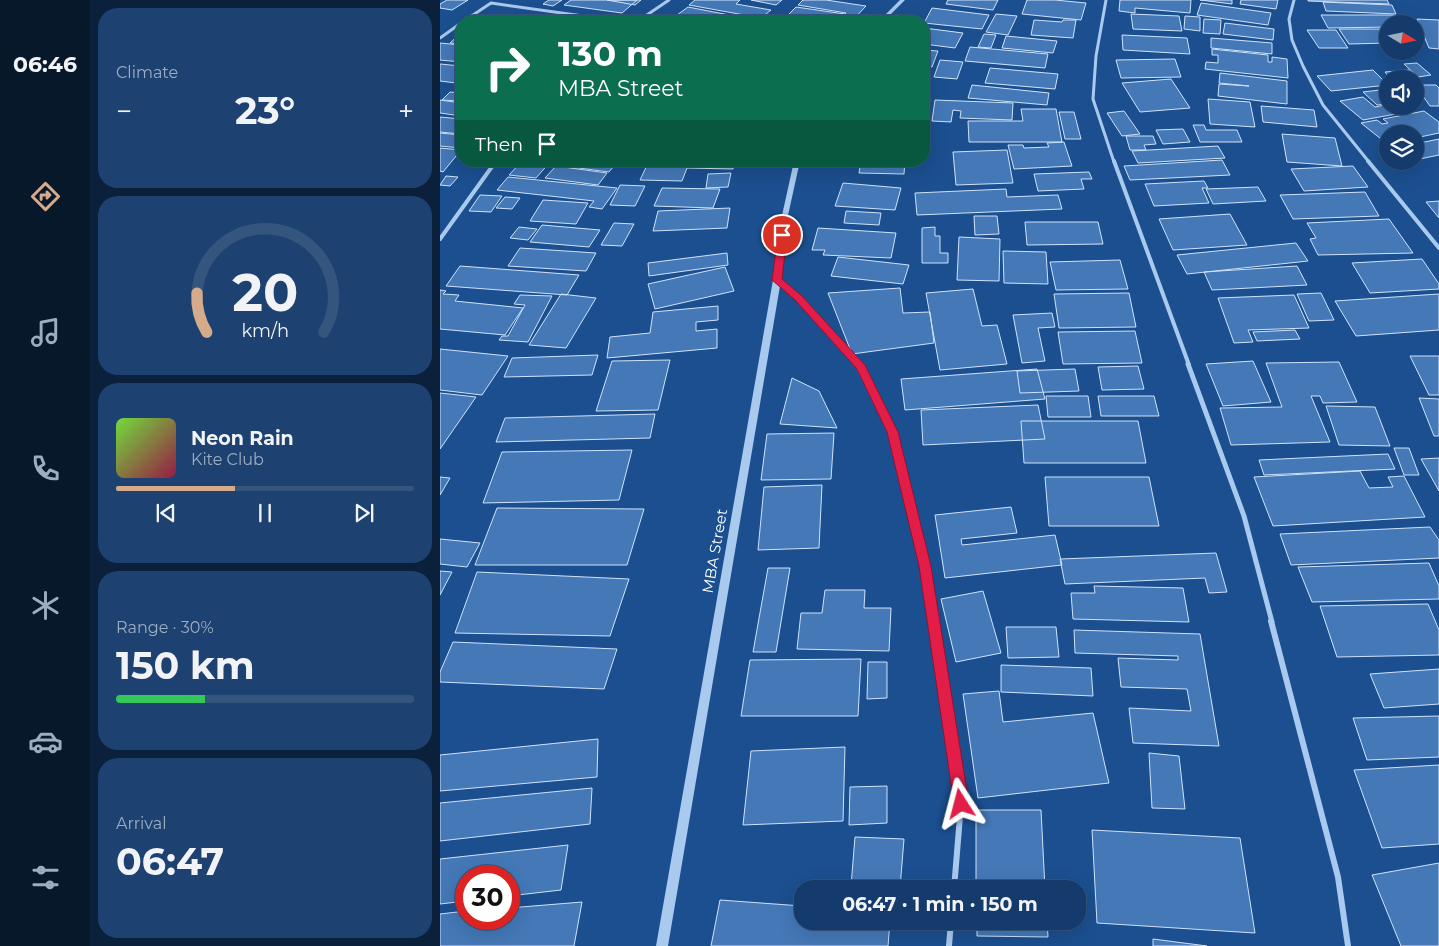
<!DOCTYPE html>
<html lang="en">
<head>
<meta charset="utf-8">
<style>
	:root { --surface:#143b6b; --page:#1d4271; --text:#f1f3f6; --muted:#9dadc1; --line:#33557e; --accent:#d6ab8b }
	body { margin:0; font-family:Montserrat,sans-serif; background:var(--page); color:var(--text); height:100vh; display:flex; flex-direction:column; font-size:19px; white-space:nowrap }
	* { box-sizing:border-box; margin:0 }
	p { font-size:16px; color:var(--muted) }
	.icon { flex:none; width:28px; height:28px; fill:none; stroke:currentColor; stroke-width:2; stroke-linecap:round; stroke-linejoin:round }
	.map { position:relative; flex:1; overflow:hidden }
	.details { display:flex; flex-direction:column; gap:8px; padding:8px; background:#0b203b; width:350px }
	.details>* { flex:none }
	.top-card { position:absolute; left:15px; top:15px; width:475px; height:152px; border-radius:20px; box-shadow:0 5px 20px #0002,0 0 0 1px var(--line); background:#0b6e4f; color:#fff; overflow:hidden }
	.needle { width:32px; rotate:100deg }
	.fabs { position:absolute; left:939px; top:15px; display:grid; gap:10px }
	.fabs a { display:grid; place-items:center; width:45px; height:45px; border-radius:50%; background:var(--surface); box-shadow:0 5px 20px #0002,0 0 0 1px var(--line); font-size:25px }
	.speed { position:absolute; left:15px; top:865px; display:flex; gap:10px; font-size:25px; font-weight:700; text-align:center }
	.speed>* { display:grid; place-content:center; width:65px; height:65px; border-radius:50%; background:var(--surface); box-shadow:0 5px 20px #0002,0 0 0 1px var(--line); line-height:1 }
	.speed .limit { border:8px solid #d22; background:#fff; color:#111 }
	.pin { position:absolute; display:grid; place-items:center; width:42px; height:42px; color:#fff; margin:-21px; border:2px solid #fff; border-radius:50%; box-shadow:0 1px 5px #0007 }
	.me { position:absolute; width:55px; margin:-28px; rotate:351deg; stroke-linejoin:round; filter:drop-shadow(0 0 4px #0008) }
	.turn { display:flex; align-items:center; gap:18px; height:105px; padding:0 20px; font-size:22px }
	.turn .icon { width:65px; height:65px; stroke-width:2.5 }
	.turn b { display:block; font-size:35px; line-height:42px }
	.then { display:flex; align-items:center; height:48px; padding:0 20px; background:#0003; gap:10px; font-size:19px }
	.big { font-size:38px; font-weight:700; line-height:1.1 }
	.details .tile { flex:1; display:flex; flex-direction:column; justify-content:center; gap:8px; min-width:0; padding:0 18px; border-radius:20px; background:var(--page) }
	.details .dial { align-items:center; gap:0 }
	.dial svg { height:130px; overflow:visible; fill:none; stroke:var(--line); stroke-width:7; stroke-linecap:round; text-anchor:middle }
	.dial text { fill:var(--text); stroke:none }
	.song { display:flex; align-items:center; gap:15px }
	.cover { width:60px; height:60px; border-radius:8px; background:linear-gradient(135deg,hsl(100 70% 55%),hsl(340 70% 35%)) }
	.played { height:5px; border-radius:2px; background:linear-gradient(90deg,var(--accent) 40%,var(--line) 40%) }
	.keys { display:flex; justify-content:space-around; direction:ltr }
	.heat { display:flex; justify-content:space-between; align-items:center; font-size:28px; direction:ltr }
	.charge { height:8px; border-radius:4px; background:linear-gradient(90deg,#34c759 30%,var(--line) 0) }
	.trip { position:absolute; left:354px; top:880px; width:292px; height:50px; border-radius:20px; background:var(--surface); box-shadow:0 5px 20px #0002,0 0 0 1px var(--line); font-weight:700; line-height:50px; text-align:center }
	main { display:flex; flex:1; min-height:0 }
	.tabs { display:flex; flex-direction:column; width:90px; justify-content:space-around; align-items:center; background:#08182b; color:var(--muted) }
	.tabs .icon { width:35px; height:35px }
	.tabs .current { color:var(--accent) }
	.tabs b { font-size:22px; color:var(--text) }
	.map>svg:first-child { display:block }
	.building { fill:#4478b7; stroke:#cfe3fa }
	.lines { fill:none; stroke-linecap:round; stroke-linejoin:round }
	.minor-far3 { stroke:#a9c9ee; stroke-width:3 }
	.minor-far2 { stroke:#a9c9ee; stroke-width:4 }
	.minor-far1 { stroke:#a9c9ee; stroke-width:5 }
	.minor { stroke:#a9c9ee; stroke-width:6 }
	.tertiary { fill:#a9c9ee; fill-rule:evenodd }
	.route { fill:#e11d48; stroke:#92132f }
	.labels { text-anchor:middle; stroke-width:5; stroke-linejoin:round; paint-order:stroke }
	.street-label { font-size:15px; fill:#fff; stroke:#1b4f8f }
</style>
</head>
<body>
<main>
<nav class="tabs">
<b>06:46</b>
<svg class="icon current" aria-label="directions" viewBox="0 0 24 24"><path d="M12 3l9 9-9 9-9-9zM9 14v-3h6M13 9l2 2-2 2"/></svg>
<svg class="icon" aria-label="music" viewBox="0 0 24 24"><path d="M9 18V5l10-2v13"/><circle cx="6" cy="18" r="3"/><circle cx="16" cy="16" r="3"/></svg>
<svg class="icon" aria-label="phone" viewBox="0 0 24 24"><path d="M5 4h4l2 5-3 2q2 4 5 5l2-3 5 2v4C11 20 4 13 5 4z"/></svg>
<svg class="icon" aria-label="climate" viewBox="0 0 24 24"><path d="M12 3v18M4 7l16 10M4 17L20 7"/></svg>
<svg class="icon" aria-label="car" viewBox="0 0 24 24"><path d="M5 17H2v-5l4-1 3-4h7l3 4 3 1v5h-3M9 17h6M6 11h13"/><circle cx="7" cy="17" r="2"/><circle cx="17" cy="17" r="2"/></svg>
<svg class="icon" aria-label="filters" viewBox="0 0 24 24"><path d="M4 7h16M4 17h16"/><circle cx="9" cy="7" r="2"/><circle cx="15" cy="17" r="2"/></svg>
</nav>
<section class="details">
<div class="tile"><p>Climate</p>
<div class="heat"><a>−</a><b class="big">23°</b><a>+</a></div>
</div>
<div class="tile dial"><svg viewBox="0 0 100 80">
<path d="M14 69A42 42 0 1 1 86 69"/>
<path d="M14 69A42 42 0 0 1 8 45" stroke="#d6ab8b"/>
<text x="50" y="56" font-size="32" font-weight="700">20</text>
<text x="50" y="72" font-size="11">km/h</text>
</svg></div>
<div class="tile">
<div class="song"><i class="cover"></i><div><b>Neon Rain</b><p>Kite Club</p></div></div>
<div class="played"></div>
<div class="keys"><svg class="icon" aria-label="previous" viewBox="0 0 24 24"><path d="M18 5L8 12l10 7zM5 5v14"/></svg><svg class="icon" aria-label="pause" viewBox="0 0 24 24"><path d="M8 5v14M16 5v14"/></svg><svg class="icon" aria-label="next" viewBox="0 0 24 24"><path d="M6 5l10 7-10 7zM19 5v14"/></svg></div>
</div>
<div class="tile"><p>Range · 30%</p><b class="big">150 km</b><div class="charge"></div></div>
<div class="tile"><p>Arrival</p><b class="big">06:47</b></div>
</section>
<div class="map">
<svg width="999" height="946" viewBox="0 0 999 946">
	<rect width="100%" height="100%" fill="#1b4f8f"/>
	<!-- building -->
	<path class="building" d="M7 0H28L12 10 0 8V4Z
		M109 0H122L113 6 103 4Z
		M131 0H197L182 13 124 5Z
		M167 0H201L195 5Z
		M255 0H300L296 4 331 10 321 18 249 5Z
		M311 0H342L336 5Z
		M363 0H386L426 6 412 21H375L346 17 356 7 405 14 406 13 358 5Z
		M508 0H558L553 10 506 4Z
		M587 0H615L646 3 641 20 582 14Z
		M680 0H751L750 13 695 8V13L679 11Z
		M760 0H792V4Z
		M801 0H838L836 9 800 4Z
		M868 0H947L949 4 868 1Z
		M883 2 952 5 956 14 886 11Z
		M761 3 831 13 828 25 757 15Z
		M248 7 310 19 308 21H268L237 15Z
		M492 8 549 15 542 29 484 23Z
		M556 14 577 16 568 35 546 32Z
		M691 14 739 16 742 31 693 29Z
		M881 15H954L961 24H948V27L888 28Z
		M234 16 262 21H227Z
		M745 16 760 17V31L744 29Z
		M39 18 73 21H35Z
		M764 19 781 20 780 34 763 33Z
		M977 19 999 20V49L989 48Z
		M594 20 622 22 623 20H636L633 38 591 35Z
		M785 23 834 29 833 40 783 34Z
		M484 28 523 33 515 48 484 44Z
		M899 29H944L948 33V43L909 44Z
		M867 30H896L908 48H879Z
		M21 33V44L10 43Z
		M544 34 556 35 551 48 538 47Z
		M682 35 747 38 750 54 683 50Z
		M566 36 617 41 613 53 562 48Z
		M771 38 832 43V54L771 48Z
		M0 43 21 45V62L0 60Z
		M530 47 608 54 605 68 525 61Z
		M772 49 828 55V62H832V57L847 59 848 78 765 69 766 62 778 63V55H772Z
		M484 50 498 51 492 67 484 66Z
		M735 59 741 77 681 78 676 60Z
		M500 60 523 62 517 79 494 77Z
		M977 63 991 75 978 77 964 64Z
		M0 64 21 66V77L16 83 0 81Z
		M550 68 618 74 615 89 545 83Z
		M933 70 948 85 891 91 877 76Z
		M969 70 981 83H975V79H951L945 72Z
		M780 73 847 81V104L778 96 779 84 809 86 779 83Z
		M731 79 750 108 700 112 682 83Z
		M532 85 609 93 607 105 528 98Z
		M975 85H996L999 88V106H990Z
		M948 89V104L937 105 923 92Z
		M10 92 21 93V99L19 101 2 100Z
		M923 97 935 107 945 105 956 114 923 120 900 101Z
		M768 99 810 102 815 127 770 124Z
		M0 100 21 103V116L0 113Z
		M495 100 573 103 572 120 520 118 521 111 513 110 511 122 492 121Z
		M821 106 874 110 877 127 823 122Z
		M581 109H616L622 142H529L528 121H583Z
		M684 111 700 134 682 136 667 113Z
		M984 111 999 122V133L975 138V134H948L946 143 921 123 937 120 942 124 948 123 943 119Z
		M619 112H634L641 139H625Z
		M0 117 21 119V134L0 132Z
		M753 125H764L766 130H797L802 142H760Z
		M743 129 750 142 723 144 716 130Z
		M0 133 21 135V148L0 146Z
		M842 134 895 138 902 166 847 162Z
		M686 136H713L716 144 704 145 706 150H690Z
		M999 139V155L975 160V144Z
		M624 142 632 166 574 169 568 145H583L584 148 609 147 607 143Z
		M778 146 785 158 698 163 692 151Z
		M0 148 21 150 3 172 0 171Z
		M567 150 573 183 516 185 513 152Z
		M782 160 790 175 690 180 684 166Z
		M82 161H111L96 178 69 175Z
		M120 161H178L169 172 116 165Z
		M209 161H295L293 169 247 168 242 181 200 180Z
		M421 161H465L464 174 419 173Z
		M116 166 167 173 158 185 105 178Z
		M913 166 928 187 864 191 851 169Z
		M649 172 652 179H641L644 189 598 191 594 174Z
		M291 173 288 187 266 188 268 174Z
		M6 176 18 177 10 186 0 185Z
		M68 177 177 188 162 209 149 207 154 201 57 190Z
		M764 181 768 188H762L769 203 714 206 705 184Z
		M403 183 461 188 455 210 395 206Z
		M180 185 205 186 195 206 170 205Z
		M818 187 826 201 773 204 766 189Z
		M222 188 280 189 273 208 214 206Z
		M566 189 567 197 618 195 622 209 477 215 475 193Z
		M925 192 939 216 853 219 840 195Z
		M40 195 62 196 51 212 29 211Z
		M65 197 80 198 72 209 56 208Z
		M103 200 148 203 136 224 90 221Z
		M999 201V218L986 202Z
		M290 208 287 228 213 231 218 211Z
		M406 211 441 213 439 225 404 223Z
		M790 214 807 245 733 250 719 219Z
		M534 216H557L559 234 535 235Z
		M949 219 973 253 878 255 870 239 876 238 867 223Z
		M585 222H658L663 244 587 245Z
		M174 223 194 224 182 246 161 245Z
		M102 225 160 230 149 247 90 242Z
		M79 227 97 229 88 240 70 238Z
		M495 227V236H500V253H508V263H482V228Z
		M378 228 456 233 451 258 383 255 385 250H372Z
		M519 237 560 239 559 281 517 280Z
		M856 243 868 261 747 274 737 255Z
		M80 248 156 253 146 271 68 266Z
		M563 251 606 252 608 284 564 283Z
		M287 253 288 265 209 276 208 263Z
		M398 257 469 265 463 284 391 276Z
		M982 259 999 284V289L930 293 912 263Z
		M680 260 688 289 616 290 610 262Z
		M20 266 139 275 127 295 6 286Z
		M857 266 867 285 772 290 764 272Z
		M285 267 294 291 215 309 208 284Z
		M460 288 463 313 490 312 494 343 412 354 388 293Z
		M533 289 542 326 557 325 567 364 500 370 486 293Z
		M0 290 6 291 3 294 19 295 15 301 83 308 65 335 0 329Z
		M689 293 696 327 619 328 614 294Z
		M881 293 894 320 869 321 857 294Z
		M121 294 156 298 126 348 89 345Z
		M999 294V330L916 336 895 301Z
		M80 295 112 296 88 342 59 340 62 336H68L85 305 74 304Z
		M854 295 869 328 808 330 813 342 794 343 778 298Z
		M278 306V320L256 322V331L277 329V348L167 358 170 337 210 333 213 312Z
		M612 313 615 327 598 328 605 361 582 363 573 315Z
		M855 330 860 339 817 341 813 332Z
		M695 331 702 363 623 364 618 332Z
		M0 349 68 356 42 395 0 390Z
		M158 355 152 375 64 377 72 358Z
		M970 356H999V395H989Z
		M230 360 218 410 156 411 172 361Z
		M813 361 831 402 783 406 766 364Z
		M899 362 917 402 883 403 880 396H871L890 442 791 445 780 408 842 407 826 363Z
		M698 366 704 389 662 390 658 367Z
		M597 369 605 399 465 410 461 379Z
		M635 369 639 391 580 393 577 371Z
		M352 378 379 391 397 428 340 424Z
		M0 393 36 397 0 449Z
		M606 396H648L651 417H608Z
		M658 396H714L719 416H661Z
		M979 398 999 399V436H994Z
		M598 405 605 439 483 445 481 410Z
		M886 406 935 407 950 446 899 445Z
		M215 414 210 438 56 442 65 418Z
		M581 421H698L706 463H584Z
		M394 433 391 479 321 480 327 434Z
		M954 448H969L979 475H964Z
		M192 450 179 500 43 503 62 452Z
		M948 454 955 469 824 475 819 460Z
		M999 458V491L981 459Z
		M920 471 929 488 953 487 948 477 964 476 985 517 833 526 814 477Z
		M0 477 10 478 0 495Z
		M605 477H709L719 526H609Z
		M382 485 379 548 318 550 324 487Z
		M571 507 577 533 521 539 522 545 615 535 622 565 505 578 495 515Z
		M57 508 204 509 187 565H35Z
		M990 527 999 540V558L851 565 840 534Z
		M0 539 40 543 27 567 0 564Z
		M776 553 787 592 769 593 765 578 625 584 620 559Z
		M989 563 999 586V599L872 602 858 567Z
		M328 568H350L336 652H313Z
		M0 571 12 572 0 595Z
		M37 572 189 579 170 636 15 633Z
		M654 586 743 588 749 622 633 619 631 593H655Z
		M385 590H425L424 608H451L449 651 357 649 361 613H382Z
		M543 591 561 653 516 662 501 599Z
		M988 604 999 630V655L897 657 880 606Z
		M566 627H616L619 657 568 658Z
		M634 630 760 634 779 746 693 743 689 708 751 711 747 689 681 687 678 658 738 660V656L635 653Z
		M13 642 177 649 164 689 0 682V672Z
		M421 659 418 716H301L310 660Z
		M428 662H447V698L427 699Z
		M561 665 651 668 653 696 561 692Z
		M999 669V704L944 708 930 674Z
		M559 691 563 722 653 713 669 783 538 798 523 694Z
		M999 716V757L927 760 913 718Z
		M158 739 157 777 0 791V755Z
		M405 747 403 821 303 825 311 751Z
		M709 753 739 756 745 809 712 808Z
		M999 765V844L942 848 914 770Z
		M447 786V823L409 825 410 787Z
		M152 788 150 824 0 841V803Z
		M536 810H601L605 889H536Z
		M652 830 800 838 815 933 657 923Z
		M415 837 464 839 460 888 411 886Z
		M128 845 121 890 69 896V876H26V901L0 904V859Z
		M999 863V946H961L932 875Z
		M280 900 362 906V921H450L448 946H271Z
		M142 902 134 946H0V914L26 911V919H69V908Z
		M537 921H607L608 937 537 936Z
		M713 939 767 946H713Z"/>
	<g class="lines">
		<!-- minor-far3 -->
		<path class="minor-far3" d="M666 0 656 56 653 99 674 162
			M854 0 849 19 852 40 863 66 883 105 929 162
			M24 21 51 3 179 21
			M198 21 229 0
			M0 38 21 23"/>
		<!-- minor-far2 -->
		<path class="minor-far2" d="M674 161 749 365
			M928 161 999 248
			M0 239 56 161
			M337 280 358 298 419 365"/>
		<!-- minor-far1 -->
		<path class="minor-far1" d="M417 364 452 433 485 566 494 622
			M748 364 804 516 832 622"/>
		<!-- minor -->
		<path class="minor" d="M493 621 521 804 514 889
			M831 621 898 877 908 946
			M509 946 511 921"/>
		<!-- tertiary -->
		<path class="tertiary" d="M460 0H465L444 21H439Z
			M354 161H360L347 220 341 280 228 946H216L333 280 341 220Z"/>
	</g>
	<!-- route -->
	<path class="route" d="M342 232 347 235 342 279 362 296 425 365 458 432 491 566 529 804 526 809 521 811 516 809 514 804 479 566 447 432 417 369 355 300 332 280 338 235Z"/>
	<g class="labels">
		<!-- street labels -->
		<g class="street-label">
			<text transform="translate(275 551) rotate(-80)" y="5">MBA Street</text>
		</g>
	</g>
</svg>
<div class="fabs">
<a><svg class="needle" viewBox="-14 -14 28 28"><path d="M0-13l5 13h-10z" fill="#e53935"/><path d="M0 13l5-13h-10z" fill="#9dadc1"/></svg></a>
<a><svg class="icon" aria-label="sound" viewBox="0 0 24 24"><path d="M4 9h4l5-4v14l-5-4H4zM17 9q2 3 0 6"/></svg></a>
<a><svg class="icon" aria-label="layers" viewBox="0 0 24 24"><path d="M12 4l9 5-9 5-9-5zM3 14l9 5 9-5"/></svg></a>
</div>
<div class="speed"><div class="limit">30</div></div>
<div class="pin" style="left:342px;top:235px;background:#d93025"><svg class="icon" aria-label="arrive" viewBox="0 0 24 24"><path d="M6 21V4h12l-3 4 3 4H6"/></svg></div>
<svg class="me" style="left:521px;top:804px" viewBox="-20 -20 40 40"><path d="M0-17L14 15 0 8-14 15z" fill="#e11d48" stroke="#fff" stroke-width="4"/></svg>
<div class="trip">06:47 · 1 min · 150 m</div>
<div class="top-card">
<div class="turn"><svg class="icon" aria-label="right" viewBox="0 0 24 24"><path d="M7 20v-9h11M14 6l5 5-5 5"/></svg><div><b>130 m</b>MBA Street</div></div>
<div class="then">Then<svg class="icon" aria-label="arrive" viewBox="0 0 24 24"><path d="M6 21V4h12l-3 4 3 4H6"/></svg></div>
</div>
</div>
</main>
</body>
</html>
